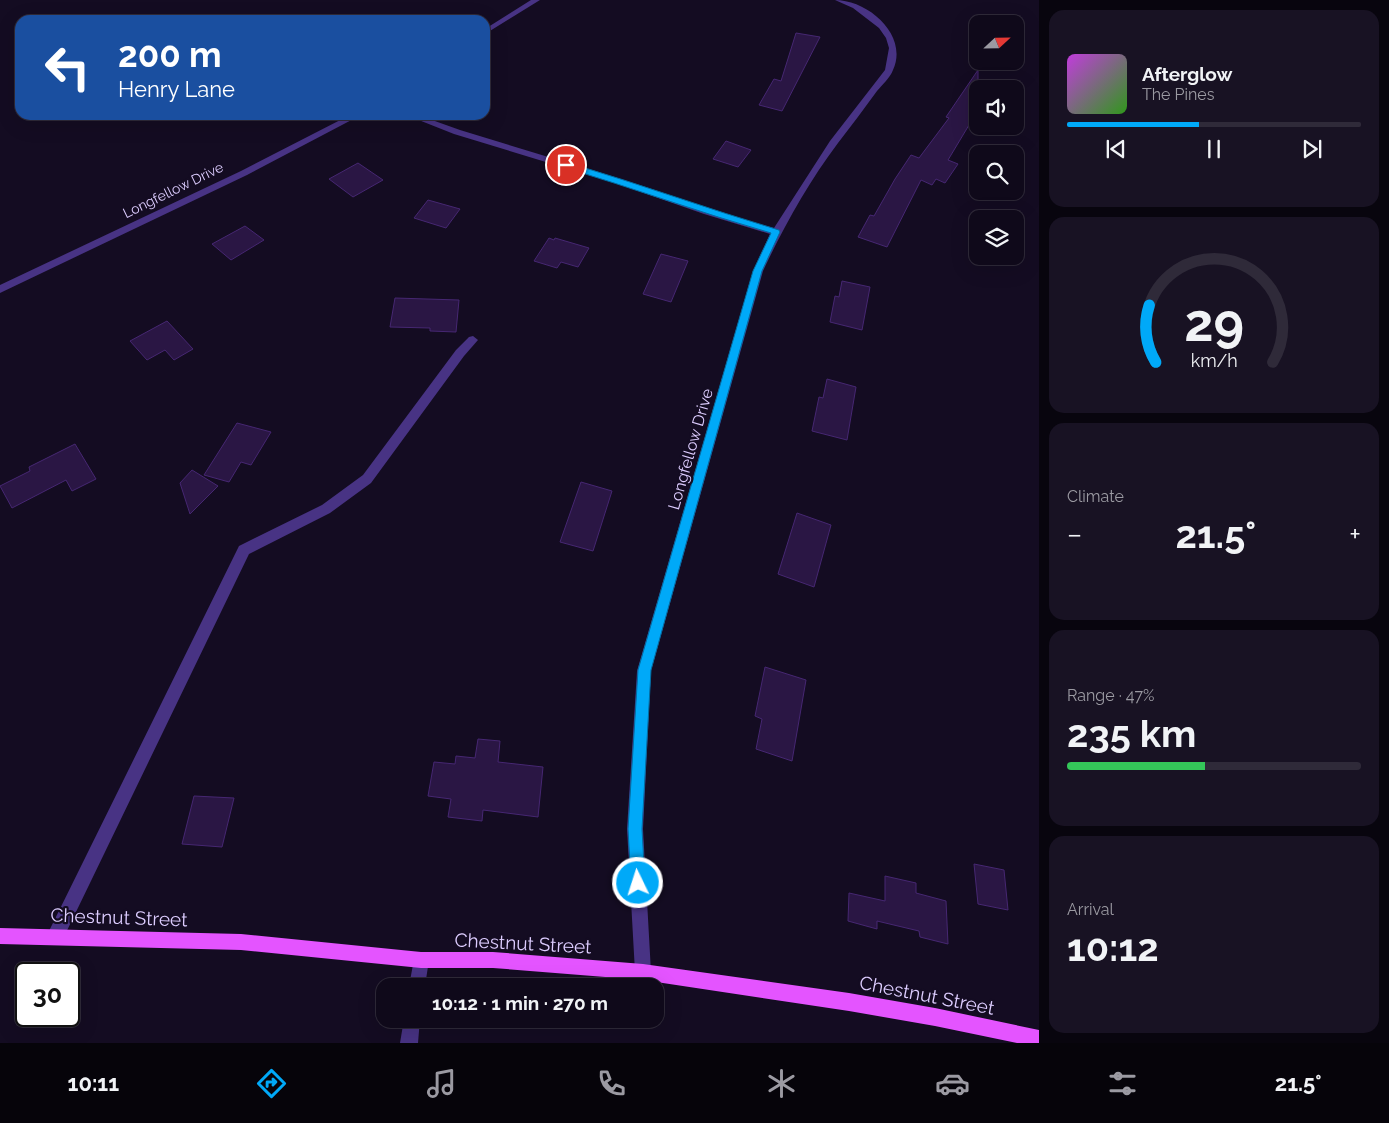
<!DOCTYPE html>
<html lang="en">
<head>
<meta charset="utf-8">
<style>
	:root { --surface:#0f091a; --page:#181223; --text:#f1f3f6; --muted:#9b9aa2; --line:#2f2a39; --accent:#00a9f8 }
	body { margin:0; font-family:Raleway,sans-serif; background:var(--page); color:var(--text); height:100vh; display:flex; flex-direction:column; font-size:19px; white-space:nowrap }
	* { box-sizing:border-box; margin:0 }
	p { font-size:16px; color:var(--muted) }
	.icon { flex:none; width:28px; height:28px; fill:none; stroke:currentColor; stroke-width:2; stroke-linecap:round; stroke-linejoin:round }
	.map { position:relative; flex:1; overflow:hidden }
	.panel { display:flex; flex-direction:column; gap:10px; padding:10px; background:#08050e; width:350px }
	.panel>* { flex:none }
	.hud { position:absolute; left:15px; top:15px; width:475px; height:105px; border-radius:15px; box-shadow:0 5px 20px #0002,0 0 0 1px var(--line); background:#1a4fa0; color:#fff; overflow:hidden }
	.needle { width:32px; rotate:68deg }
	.fabs { position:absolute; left:969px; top:15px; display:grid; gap:10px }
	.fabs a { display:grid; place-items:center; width:55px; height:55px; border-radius:10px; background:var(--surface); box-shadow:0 5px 20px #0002,0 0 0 1px var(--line); font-size:25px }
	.speed { position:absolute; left:15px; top:962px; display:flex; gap:10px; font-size:25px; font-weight:700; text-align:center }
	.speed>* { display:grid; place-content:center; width:65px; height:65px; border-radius:50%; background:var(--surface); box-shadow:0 5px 20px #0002,0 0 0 1px var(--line); line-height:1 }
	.speed .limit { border:2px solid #111; border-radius:8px; background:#fff; color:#111 }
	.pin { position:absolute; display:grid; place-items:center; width:42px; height:42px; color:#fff; margin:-21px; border:2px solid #fff; border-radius:50%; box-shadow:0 1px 5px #0007 }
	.me { position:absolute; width:55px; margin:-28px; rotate:356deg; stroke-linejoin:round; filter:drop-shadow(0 0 4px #0008) }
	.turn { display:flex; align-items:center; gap:18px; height:105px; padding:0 20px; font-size:22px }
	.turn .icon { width:65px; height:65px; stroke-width:2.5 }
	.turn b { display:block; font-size:35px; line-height:42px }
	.big { font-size:38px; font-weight:700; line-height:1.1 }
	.panel .tile { flex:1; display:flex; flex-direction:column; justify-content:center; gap:8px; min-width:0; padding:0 18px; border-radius:15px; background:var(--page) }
	.panel .dial { align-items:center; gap:0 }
	.dial svg { height:130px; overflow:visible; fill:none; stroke:var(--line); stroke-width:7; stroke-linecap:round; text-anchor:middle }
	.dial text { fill:var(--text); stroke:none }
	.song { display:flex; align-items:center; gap:15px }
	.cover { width:60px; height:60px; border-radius:8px; background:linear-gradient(135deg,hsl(290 70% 55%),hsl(110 70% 35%)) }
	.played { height:5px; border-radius:2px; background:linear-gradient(90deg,var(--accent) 45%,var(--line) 45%) }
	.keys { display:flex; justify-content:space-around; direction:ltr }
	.heat { display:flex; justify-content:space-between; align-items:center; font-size:28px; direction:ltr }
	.charge { height:8px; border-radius:4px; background:linear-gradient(90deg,#34c759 47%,var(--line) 0) }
	.trip { position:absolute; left:376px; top:978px; width:288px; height:50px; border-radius:15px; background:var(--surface); box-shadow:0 5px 20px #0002,0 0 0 1px var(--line); font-weight:700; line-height:50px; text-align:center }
	.tabs { display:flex; height:80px; justify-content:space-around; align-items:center; background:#06040a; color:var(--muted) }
	.tabs .icon { width:35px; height:35px }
	.tabs .on { color:var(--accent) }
	.tabs b { font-size:22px; color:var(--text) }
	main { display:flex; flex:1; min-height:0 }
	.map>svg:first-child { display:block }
	.building { fill:#2a1644; stroke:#462772 }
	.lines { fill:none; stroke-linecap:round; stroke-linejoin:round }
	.minor { fill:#483384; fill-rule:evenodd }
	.major { fill:#e454ff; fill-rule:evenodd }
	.route { fill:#00a9f8; stroke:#006ea1 }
	.labels { text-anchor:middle; stroke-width:4.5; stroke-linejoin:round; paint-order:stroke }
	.far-street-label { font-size:14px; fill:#ddcdff; stroke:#140c22 }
	.street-label { font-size:16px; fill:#ddcdff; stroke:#140c22 }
	.near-street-label { font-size:19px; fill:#ddcdff; stroke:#140c22 }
</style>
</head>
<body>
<main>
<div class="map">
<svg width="1039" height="1043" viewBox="0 0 1039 1043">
	<rect width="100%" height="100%" fill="#140c22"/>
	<!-- building -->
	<path class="building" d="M796 33 820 37 782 111 759 105 774 79 781 81Z
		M978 70V80L991 87 978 89V110L948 160 958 164 945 183 936 179 932 185 921 180 887 247 858 237 870 215 874 216 895 179 911 155 919 158 949 118 946 117Z
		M726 141 751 150 738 167 713 159Z
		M358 163 383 180 353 197 329 179Z
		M428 200 460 209 446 228 414 218Z
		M245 226 264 240 231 260 212 244Z
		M549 238 554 240 555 238 589 248 578 267 561 262 557 268 534 261Z
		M661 254 688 261 671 302 643 294Z
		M842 281 870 287 862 330 830 322 835 296 839 297Z
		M395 298 459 300 456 332 430 331V328L390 327Z
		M167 321 193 349 174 360 165 350 147 360 130 341Z
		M827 379 856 387 847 440 812 431 819 397 823 398Z
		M237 423 271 432 251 465 241 462 229 482 204 475Z
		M75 444 96 479 72 491 66 480 12 508 0 486 30 471 29 467Z
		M192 470 218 486 190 514 180 483Z
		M581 482 612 491 593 551 560 542Z
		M797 513 831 525 814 587 778 574Z
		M765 667 806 680 792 761 756 749 762 719 755 716Z
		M478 739 500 741 498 762 543 767 538 817 483 810 482 821 448 817 451 799 428 796 434 762 455 764 456 756 475 758Z
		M194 796 234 798 222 847 182 844Z
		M974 864 1004 870 1008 910 978 904Z
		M885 876 916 883V893L946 901 948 944 920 937 919 931 877 921V929L848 921 849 893 885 901Z"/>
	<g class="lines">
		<!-- minor -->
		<path class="minor" d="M531 0H540L485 34V29Z
			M835 0C868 0 909 35 893 70 890 78 882 85 877 91 864 109 851 126 838 143 808 183 784 226 763 271L651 671 643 829 651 972 649 978 643 980 637 978 635 972 627 829 637 671 753 271 770 234 704 214 618 184 454 134 406 115H418L460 130 624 180 710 210 774 228 830 141 885 70 889 48 886 38 879 28 853 8Z
			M350 115H361L247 175 0 293V285L241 171Z
			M473 336 478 340 464 356 371 483 330 513 249 554 61 943 55 945 49 943 47 937 49 931 239 546 322 505 363 475 456 350 469 337Z
			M421 952 427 954 429 960 425 986H409L415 954Z
			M404 1019H420L418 1043H400Z"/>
		<!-- major -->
		<path class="major" d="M0 928 241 934 421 952H493L643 964 849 993 935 1008 1039 1030V1043H1017L935 1026 849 1011 643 980 493 968H421L241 950 0 944Z"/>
	</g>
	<!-- route -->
	<path class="route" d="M563 163H569C640 184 708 209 779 230L780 232 762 271 651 670 642 829 645 883 643 888 638 890 633 888 631 883 628 829 638 670 753 271 771 233C701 213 633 188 563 167Z"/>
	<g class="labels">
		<!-- far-street labels -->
		<g class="far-street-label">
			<text transform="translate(173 190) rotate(-26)" y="5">Longfellow Drive</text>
		</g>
		<!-- street labels -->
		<g class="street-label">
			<text transform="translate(690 449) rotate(-74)" y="6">Longfellow Drive</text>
		</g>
		<!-- near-street labels -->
		<g class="near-street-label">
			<text transform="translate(119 917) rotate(2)" y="7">Chestnut Street</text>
			<text transform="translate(523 943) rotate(3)" y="7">Chestnut Street</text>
			<text transform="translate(927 995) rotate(11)" y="7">Chestnut Street</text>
		</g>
	</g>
</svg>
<div class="fabs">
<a><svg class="needle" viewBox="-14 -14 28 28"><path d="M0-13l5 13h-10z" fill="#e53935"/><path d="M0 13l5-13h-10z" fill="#9b9aa2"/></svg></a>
<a><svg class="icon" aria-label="sound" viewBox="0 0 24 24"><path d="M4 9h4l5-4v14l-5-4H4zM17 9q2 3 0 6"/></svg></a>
<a><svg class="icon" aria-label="search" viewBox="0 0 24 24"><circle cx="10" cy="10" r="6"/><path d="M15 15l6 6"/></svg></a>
<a><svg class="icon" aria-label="layers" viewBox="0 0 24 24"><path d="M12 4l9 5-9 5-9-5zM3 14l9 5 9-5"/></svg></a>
</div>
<div class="speed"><div class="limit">30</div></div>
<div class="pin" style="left:566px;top:165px;background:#d93025"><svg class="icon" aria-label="arrive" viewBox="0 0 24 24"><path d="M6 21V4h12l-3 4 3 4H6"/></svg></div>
<svg class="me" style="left:638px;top:883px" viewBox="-20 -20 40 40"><circle r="17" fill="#00a9f8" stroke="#fff" stroke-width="3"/><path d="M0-11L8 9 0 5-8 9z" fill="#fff"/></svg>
<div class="trip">10:12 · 1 min · 270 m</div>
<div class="hud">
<div class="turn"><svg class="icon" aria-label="left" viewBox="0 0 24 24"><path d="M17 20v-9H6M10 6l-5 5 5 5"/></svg><div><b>200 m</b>Henry Lane</div></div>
</div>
</div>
<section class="panel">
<div class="tile">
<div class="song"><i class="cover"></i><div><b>Afterglow</b><p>The Pines</p></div></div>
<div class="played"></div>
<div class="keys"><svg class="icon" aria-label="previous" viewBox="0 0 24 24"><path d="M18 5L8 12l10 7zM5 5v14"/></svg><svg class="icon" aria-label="pause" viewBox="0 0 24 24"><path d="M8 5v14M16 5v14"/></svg><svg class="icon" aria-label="next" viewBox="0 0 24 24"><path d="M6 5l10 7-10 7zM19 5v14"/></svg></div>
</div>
<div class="tile dial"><svg viewBox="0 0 100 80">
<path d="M14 69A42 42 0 1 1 86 69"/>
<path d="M14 69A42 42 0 0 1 10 34" stroke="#00a9f8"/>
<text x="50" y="56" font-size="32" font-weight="700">29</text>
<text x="50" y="72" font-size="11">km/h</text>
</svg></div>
<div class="tile"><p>Climate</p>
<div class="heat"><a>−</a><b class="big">21.5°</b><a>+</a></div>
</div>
<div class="tile"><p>Range · 47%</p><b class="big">235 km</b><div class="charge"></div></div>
<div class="tile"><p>Arrival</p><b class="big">10:12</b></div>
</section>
</main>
<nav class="tabs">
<b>10:11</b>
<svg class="icon on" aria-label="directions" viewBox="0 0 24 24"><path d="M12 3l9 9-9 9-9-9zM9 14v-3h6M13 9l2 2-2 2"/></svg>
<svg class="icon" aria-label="music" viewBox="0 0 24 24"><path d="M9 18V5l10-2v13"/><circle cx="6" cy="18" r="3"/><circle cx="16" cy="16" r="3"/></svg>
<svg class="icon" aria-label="phone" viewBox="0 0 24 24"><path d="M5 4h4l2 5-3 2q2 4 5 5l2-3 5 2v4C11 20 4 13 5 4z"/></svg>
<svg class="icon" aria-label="climate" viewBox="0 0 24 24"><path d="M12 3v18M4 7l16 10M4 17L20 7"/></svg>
<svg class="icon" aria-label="car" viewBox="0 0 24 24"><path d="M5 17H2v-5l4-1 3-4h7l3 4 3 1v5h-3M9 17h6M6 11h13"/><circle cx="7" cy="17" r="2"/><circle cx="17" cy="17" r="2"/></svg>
<svg class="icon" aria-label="filters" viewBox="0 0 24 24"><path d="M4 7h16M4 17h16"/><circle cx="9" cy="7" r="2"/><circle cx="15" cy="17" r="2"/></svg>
<b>21.5°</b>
</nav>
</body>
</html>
